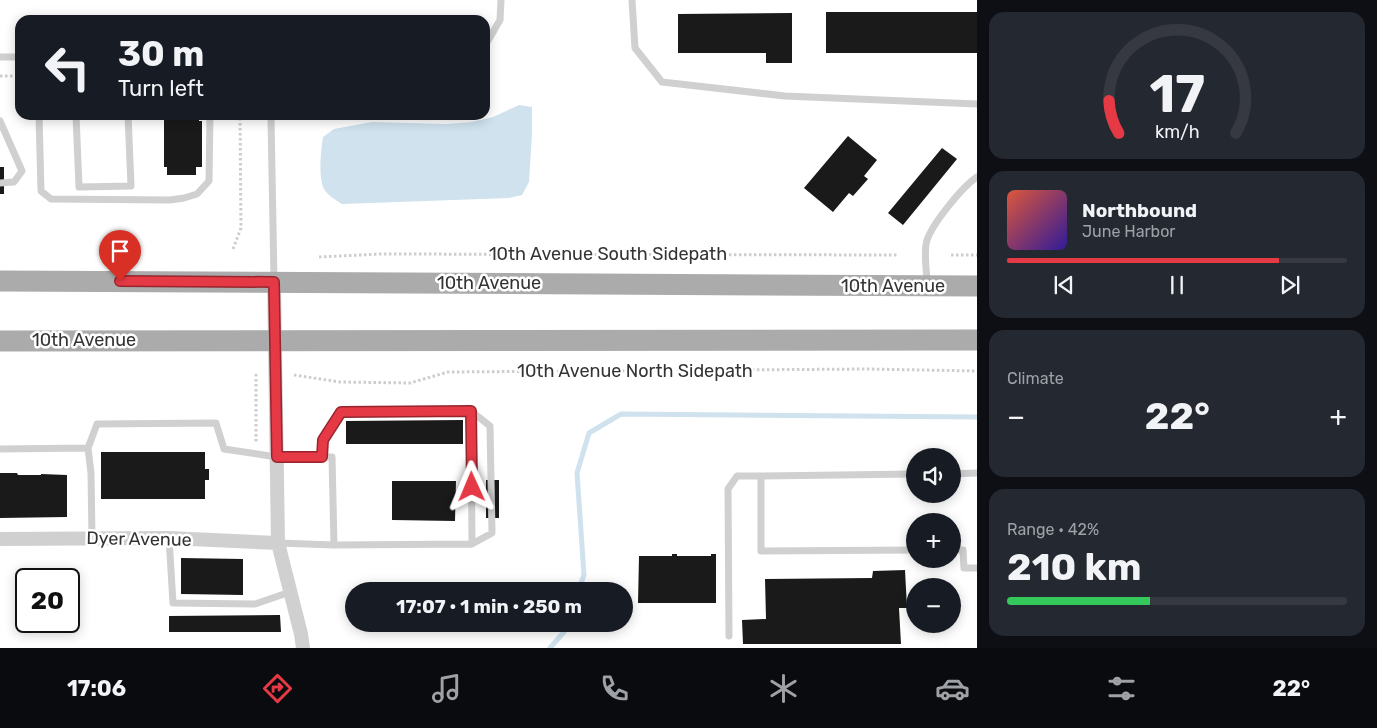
<!DOCTYPE html>
<html lang="en">
<head>
<meta charset="utf-8">
<style>
	:root { --surface:#171b24; --page:#242831; --text:#f1f3f6; --muted:#9ea1a6; --line:#363941; --accent:#e63946 }
	body { margin:0; font-family:Rubik,sans-serif; background:var(--page); color:var(--text); height:100vh; display:flex; flex-direction:column; font-size:19px; white-space:nowrap }
	* { box-sizing:border-box; margin:0 }
	p { font-size:16px; color:var(--muted) }
	.icon { flex:none; width:28px; height:28px; fill:none; stroke:currentColor; stroke-width:2; stroke-linecap:round; stroke-linejoin:round }
	.map { position:relative; flex:1; overflow:hidden }
	.drawer { display:flex; flex-direction:column; gap:12px; padding:12px; background:#0d0f14; width:400px }
	.drawer>* { flex:none }
	.hud { position:absolute; left:15px; top:15px; width:475px; height:105px; border-radius:15px; box-shadow:0 2px 12px #0003; background:#171b24; color:var(--text); overflow:hidden }
	.fabs { position:absolute; left:906px; top:448px; display:grid; gap:10px }
	.fabs a { display:grid; place-items:center; width:55px; height:55px; border-radius:50%; background:var(--surface); box-shadow:0 2px 12px #0003; font-size:25px }
	.speed { position:absolute; left:15px; top:568px; display:flex; gap:10px; font-size:25px; font-weight:700; text-align:center }
	.speed>* { display:grid; place-content:center; width:65px; height:65px; border-radius:50%; background:var(--surface); box-shadow:0 2px 12px #0003; line-height:1 }
	.speed .limit { border:2px solid #111; border-radius:8px; background:#fff; color:#111 }
	.pin { position:absolute; display:grid; place-items:center; width:42px; height:42px; color:#fff; margin:-51px -21px; border-radius:50% 50% 50% 0; rotate:-45deg; box-shadow:0 0 5px #0007 }
	.pin .icon { rotate:45deg }
	.me { position:absolute; width:55px; margin:-28px; rotate:359deg; stroke-linejoin:round; filter:drop-shadow(0 0 4px #0008) }
	.turn { display:flex; align-items:center; gap:18px; height:105px; padding:0 20px; font-size:22px }
	.turn .icon { width:65px; height:65px; stroke-width:2.5 }
	.turn b { display:block; font-size:35px; line-height:42px }
	.big { font-size:38px; font-weight:700; line-height:1.1 }
	.drawer .tile { flex:1; display:flex; flex-direction:column; justify-content:center; gap:8px; min-width:0; padding:0 18px; border-radius:15px; background:var(--page) }
	.drawer .dial { align-items:center; gap:0 }
	.dial svg { height:130px; overflow:visible; fill:none; stroke:var(--line); stroke-width:7; stroke-linecap:round; text-anchor:middle }
	.dial text { fill:var(--text); stroke:none }
	.song { display:flex; align-items:center; gap:15px }
	.cover { width:60px; height:60px; border-radius:8px; background:linear-gradient(135deg,hsl(10 70% 55%),hsl(250 70% 35%)) }
	.played { height:5px; border-radius:2px; background:linear-gradient(90deg,var(--accent) 80%,var(--line) 80%) }
	.keys { display:flex; justify-content:space-around; direction:ltr }
	.heat { display:flex; justify-content:space-between; align-items:center; font-size:28px; direction:ltr }
	.charge { height:8px; border-radius:4px; background:linear-gradient(90deg,#34c759 42%,var(--line) 0) }
	.trip { position:absolute; left:345px; top:582px; width:288px; height:50px; border-radius:25px; background:var(--surface); box-shadow:0 2px 12px #0003; font-weight:700; line-height:50px; text-align:center }
	.tabs { display:flex; height:80px; justify-content:space-around; align-items:center; background:#090b0e; color:var(--muted) }
	.tabs .icon { width:35px; height:35px }
	.tabs .on { color:var(--accent) }
	.tabs b { font-size:22px; color:var(--text) }
	main { display:flex; flex:1; min-height:0 }
	.map>svg:first-child { display:block }
	.water { fill:#cfe2ee }
	.lines { fill:none; stroke-linecap:round; stroke-linejoin:round }
	.stream { stroke:#cfe2ee; stroke-width:5 }
	.building { fill:#1a1a1a }
	.path { stroke:#cdcdcd; stroke-width:3; stroke-dasharray:2.5 2.5; stroke-linecap:butt }
	.lane { stroke:#d0d0d0; stroke-width:7 }
	.street { stroke:#d0d0d0; stroke-width:14 }
	.primary { stroke:#ababab; stroke-width:21 }
	.route-casing { stroke:#96252e; stroke-width:12 }
	.route { stroke:#e63946; stroke-width:9 }
	.labels { text-anchor:middle; stroke-width:5; stroke-linejoin:round; paint-order:stroke }
	.street-label { font-size:18px; fill:#333; stroke:#fff }
</style>
</head>
<body>
<main>
<div class="map">
<svg width="977" height="648" viewBox="0 0 977 648">
	<rect width="100%" height="100%" fill="#fff"/>
	<!-- water -->
	<path class="water" d="M519 105 532 107V134L529 182 522 195 509 198 342 204C336 200 328 196 324 189 318 177 321 150 323 137L334 129 372 122 446 124 472 122 493 117Z"/>
	<g class="lines">
		<!-- stream -->
		<path class="stream" d="M578 591 584 575 577 473 589 433 621 414 977 417
			M550 648 564 632 567 624"/>
	</g>
	<!-- building -->
	<path class="building" d="M826 12H977V53H826Z
		M792 13V63H766V53H678V14Z
		M164 115H199V121H202V167H196V175H167V167H164Z
		M848 136 877 160 864 176 868 179 853 196 849 193 833 212 804 188Z
		M942 148 957 159 903 225 888 213Z
		M0 167H4V194H0Z
		M463 420V444H346V421Z
		M101 452H205V469H209V480H205V499H101Z
		M0 473H17L18 475H41V474L67 475V517L0 518Z
		M486 480H499V518H486Z
		M392 481H456L455 521 392 520Z
		M672 554H677V556H711V554H716V603H638L639 556H672Z
		M181 558 243 559V595L181 594Z
		M905 570 907 608H899L901 644H743L742 620 766 619 765 579 872 578 873 571Z
		M280 615 281 632H169V616Z"/>
	<g class="lines">
		<!-- path -->
		<path class="path" d="M0 76H20
			M233 249 241 228 240 115
			M951 255H977
			M319 257 379 254 898 255
			M256 374V444
			M294 375 340 382 410 383 448 372 867 369 977 371"/>
		<!-- lane -->
		<path class="lane" d="M632 0 635 48 662 82 785 96 977 104
			M485 46 500 20 501 0
			M0 57H20
			M39 115 41 191 51 199 170 200 184 198 197 194 209 181 210 115
			M76 115 79 187 131 186 128 115
			M269 115 271 119 274 279
			M0 121 22 171 14 182 0 183
			M927 283C927 270 923 253 927 240 933 223 962 187 977 177
			M471 411 490 426 492 533 472 544
			M88 448 91 473 92 538
			M0 449 88 448 97 424 216 423 224 449 277 457H332L334 545 278 543
			M322 457 323 439 341 412 471 411 472 544 334 545
			M915 474 761 476V551L915 550
			M952 474 977 473
			M169 538 173 603 255 604 290 592
			M952 550H963L964 568H977
			M729 636 728 489 737 476H761"/>
		<!-- street -->
		<path class="street" d="M274 282 278 543 301 634 303 648
			M0 539 169 538 278 543"/>
		<!-- primary -->
		<path class="primary" d="M0 281 977 286
			M0 341 977 340"/>
	</g>
	<g class="lines">
		<defs>
			<path id="route" d="M120 281 274 282 277 457H322L323 440 341 412 471 411 472 487"/>
		</defs>
		<!-- route casing -->
		<use href="#route" class="route-casing"/>
		<!-- route -->
		<use href="#route" class="route"/>
	</g>
	<g class="labels">
		<!-- street labels -->
		<g class="street-label">
			<text x="608" y="260">10th Avenue South Sidepath</text>
			<text x="489" y="289">10th Avenue</text>
			<text x="893" y="292">10th Avenue</text>
			<text x="84" y="346">10th Avenue</text>
			<text x="635" y="377">10th Avenue North Sidepath</text>
			<text transform="translate(139 539) rotate(1)" y="6">Dyer Avenue</text>
		</g>
	</g>
</svg>
<div class="fabs">
<a><svg class="icon" aria-label="sound" viewBox="0 0 24 24"><path d="M4 9h4l5-4v14l-5-4H4zM17 9q2 3 0 6"/></svg></a>
<a>+</a>
<a>−</a>
</div>
<div class="speed"><div class="limit">20</div></div>
<div class="pin" style="left:120px;top:281px;background:#d93025"><svg class="icon" aria-label="arrive" viewBox="0 0 24 24"><path d="M6 21V4h12l-3 4 3 4H6"/></svg></div>
<svg class="me" style="left:472px;top:487px" viewBox="-20 -20 40 40"><path d="M0-17L14 15 0 8-14 15z" fill="#e63946" stroke="#fff" stroke-width="4"/></svg>
<div class="trip">17:07 · 1 min · 250 m</div>
<div class="hud">
<div class="turn"><svg class="icon" aria-label="left" viewBox="0 0 24 24"><path d="M17 20v-9H6M10 6l-5 5 5 5"/></svg><div><b>30 m</b>Turn left</div></div>
</div>
</div>
<section class="drawer">
<div class="tile dial"><svg viewBox="0 0 100 80">
<path d="M14 69A42 42 0 1 1 86 69"/>
<path d="M14 69A42 42 0 0 1 8 49" stroke="#e63946"/>
<text x="50" y="56" font-size="32" font-weight="700">17</text>
<text x="50" y="72" font-size="11">km/h</text>
</svg></div>
<div class="tile">
<div class="song"><i class="cover"></i><div><b>Northbound</b><p>June Harbor</p></div></div>
<div class="played"></div>
<div class="keys"><svg class="icon" aria-label="previous" viewBox="0 0 24 24"><path d="M18 5L8 12l10 7zM5 5v14"/></svg><svg class="icon" aria-label="pause" viewBox="0 0 24 24"><path d="M8 5v14M16 5v14"/></svg><svg class="icon" aria-label="next" viewBox="0 0 24 24"><path d="M6 5l10 7-10 7zM19 5v14"/></svg></div>
</div>
<div class="tile"><p>Climate</p>
<div class="heat"><a>−</a><b class="big">22°</b><a>+</a></div>
</div>
<div class="tile"><p>Range · 42%</p><b class="big">210 km</b><div class="charge"></div></div>
</section>
</main>
<nav class="tabs">
<b>17:06</b>
<svg class="icon on" aria-label="directions" viewBox="0 0 24 24"><path d="M12 3l9 9-9 9-9-9zM9 14v-3h6M13 9l2 2-2 2"/></svg>
<svg class="icon" aria-label="music" viewBox="0 0 24 24"><path d="M9 18V5l10-2v13"/><circle cx="6" cy="18" r="3"/><circle cx="16" cy="16" r="3"/></svg>
<svg class="icon" aria-label="phone" viewBox="0 0 24 24"><path d="M5 4h4l2 5-3 2q2 4 5 5l2-3 5 2v4C11 20 4 13 5 4z"/></svg>
<svg class="icon" aria-label="climate" viewBox="0 0 24 24"><path d="M12 3v18M4 7l16 10M4 17L20 7"/></svg>
<svg class="icon" aria-label="car" viewBox="0 0 24 24"><path d="M5 17H2v-5l4-1 3-4h7l3 4 3 1v5h-3M9 17h6M6 11h13"/><circle cx="7" cy="17" r="2"/><circle cx="17" cy="17" r="2"/></svg>
<svg class="icon" aria-label="filters" viewBox="0 0 24 24"><path d="M4 7h16M4 17h16"/><circle cx="9" cy="7" r="2"/><circle cx="15" cy="17" r="2"/></svg>
<b>22°</b>
</nav>
</body>
</html>
